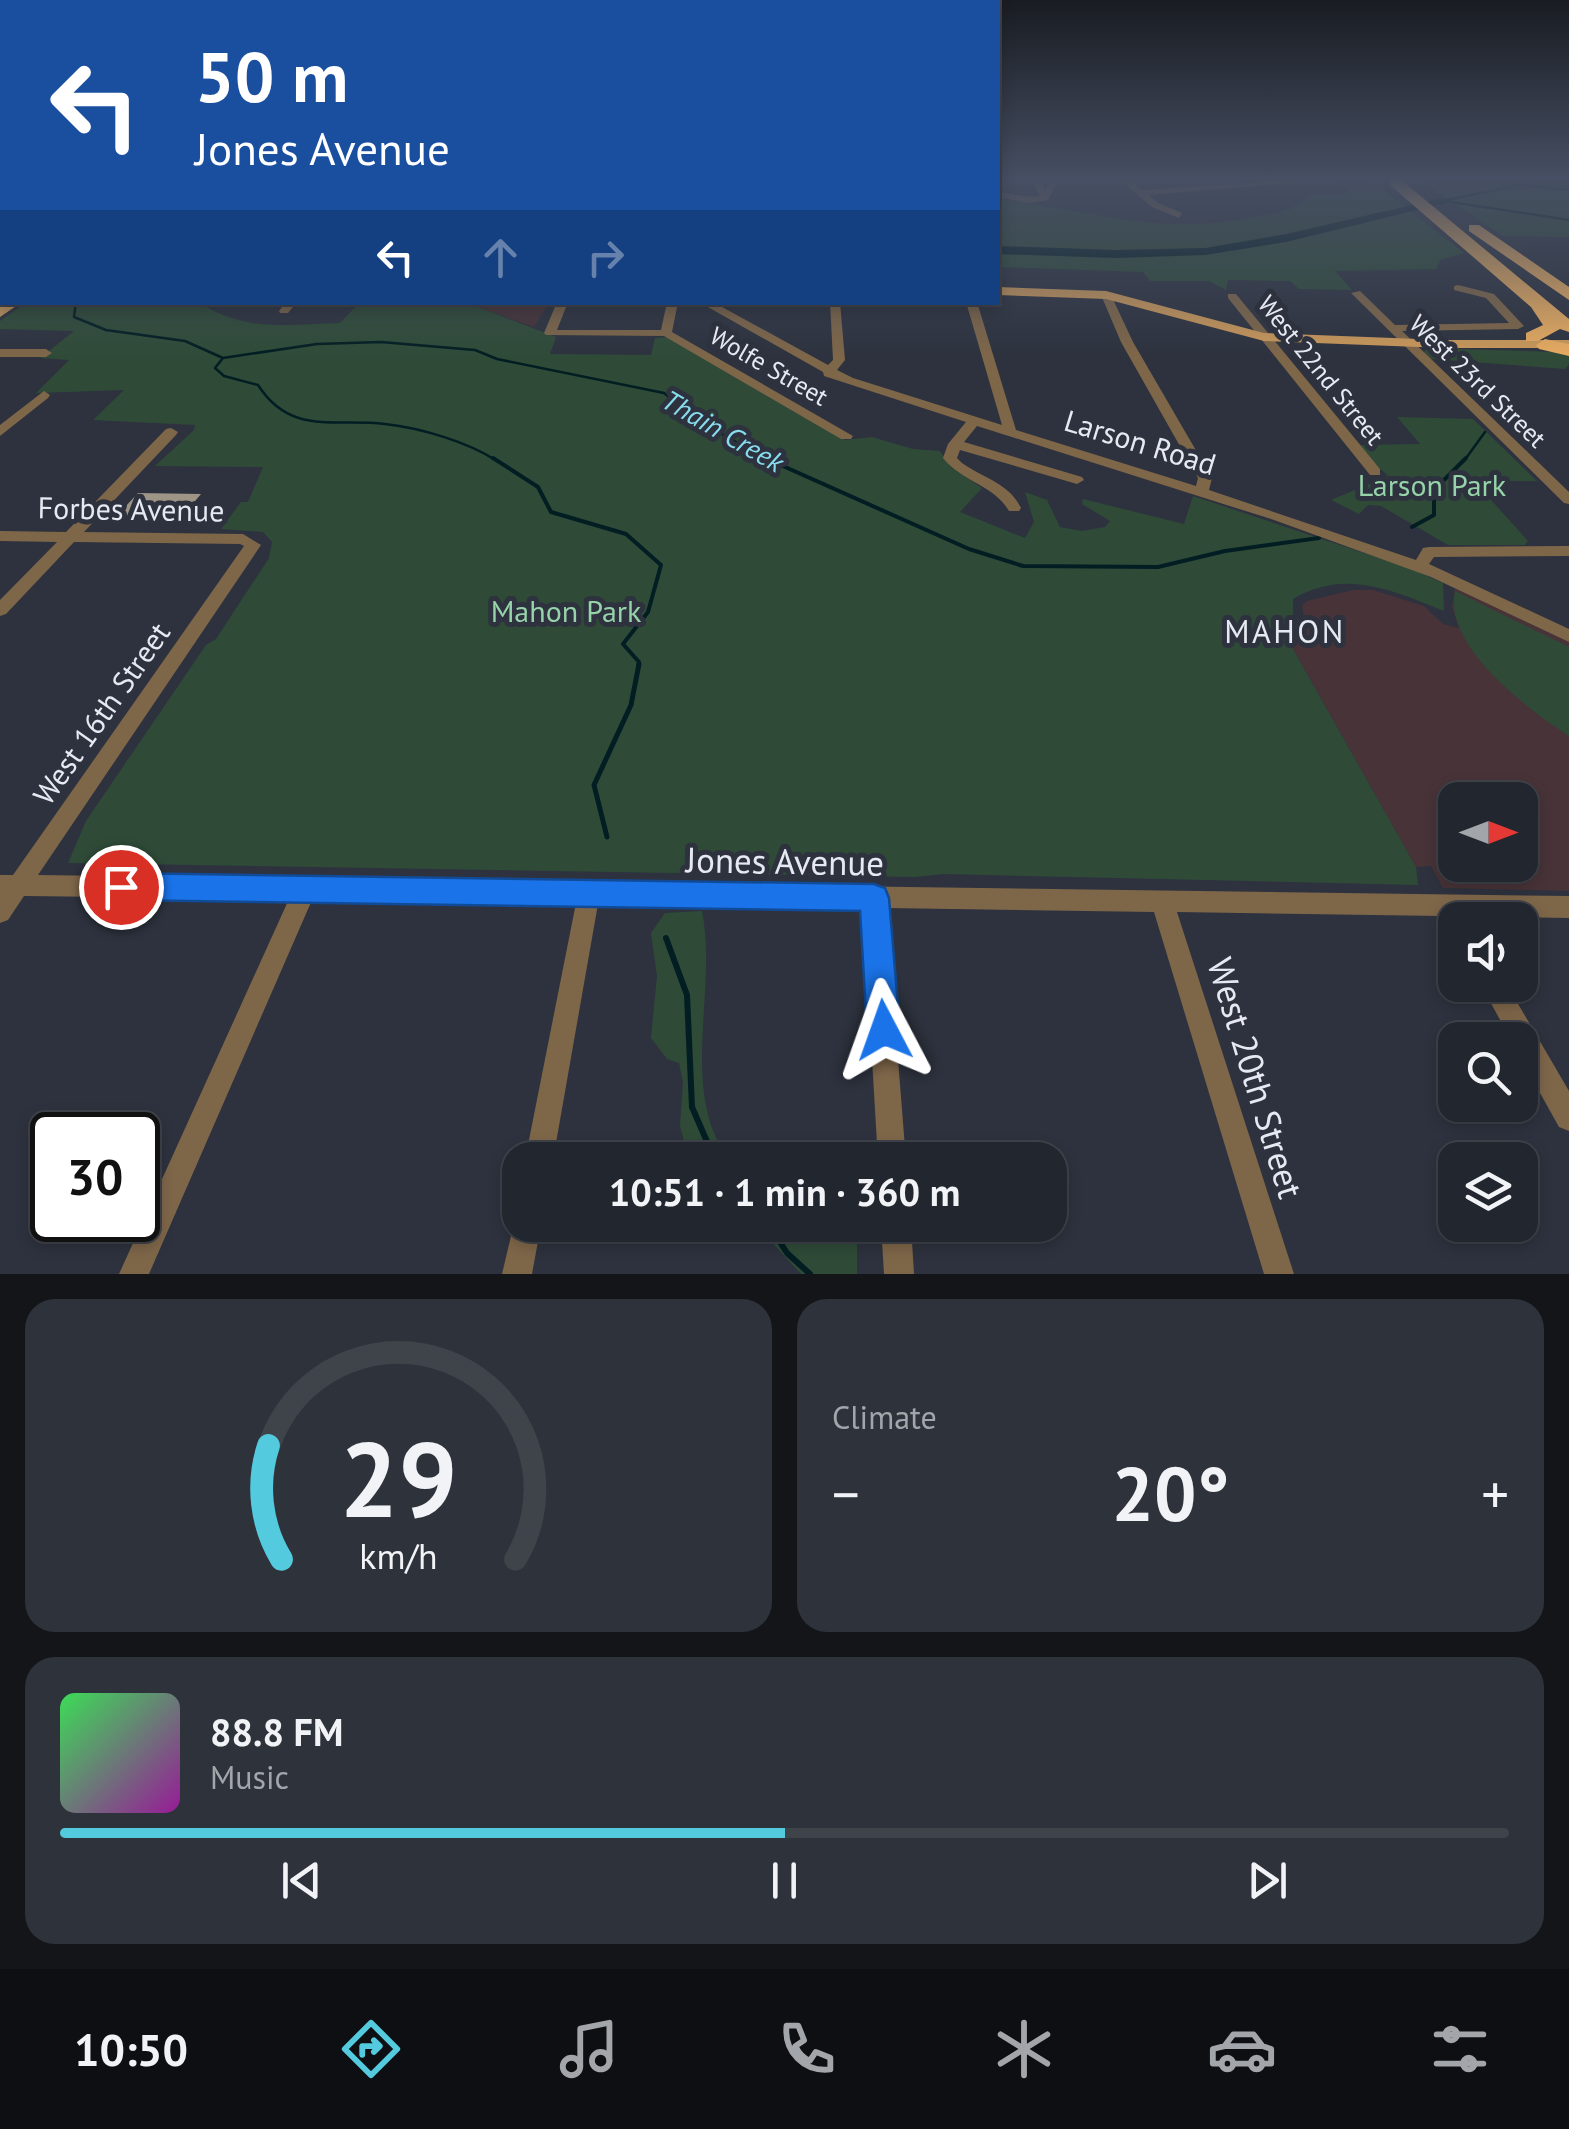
<!DOCTYPE html>
<html lang="en">
<head>
<meta charset="utf-8">
<style>
	:root { --surface:#22262e; --page:#2e323a; --text:#f1f3f6; --muted:#a2a5aa; --line:#3f434a; --accent:#54cade }
	body { margin:0; font-family:"PT Sans",sans-serif; background:var(--page); color:var(--text); height:100vh; display:flex; flex-direction:column; font-size:38px; white-space:nowrap }
	* { box-sizing:border-box; margin:0 }
	p { font-size:32px; color:var(--muted) }
	.icon { flex:none; width:55px; height:55px; fill:none; stroke:currentColor; stroke-width:2; stroke-linecap:round; stroke-linejoin:round }
	.map { position:relative; height:1274px; overflow:hidden }
	.sheet { display:flex; flex-direction:column; gap:25px; padding:25px; background:#131519; flex:1 }
	.sheet>* { flex:none }
	.guide { position:absolute; left:0px; top:0px; width:1000px; height:305px; box-shadow:0 5px 15px #0003,0 0 0 2px var(--line); background:#1a4fa0; color:#fff; overflow:hidden }
	.needle { width:65px; rotate:90deg }
	.buttons { position:absolute; left:1438px; top:782px; display:grid; gap:20px }
	.buttons a { display:grid; place-items:center; width:100px; height:100px; border-radius:20px; background:var(--surface); box-shadow:0 5px 15px #0003,0 0 0 2px var(--line); font-size:50px }
	.speed { position:absolute; left:30px; top:1112px; display:flex; gap:20px; font-size:50px; font-weight:700; text-align:center }
	.speed>* { display:grid; place-content:center; width:130px; height:130px; border-radius:50%; background:var(--surface); box-shadow:0 5px 15px #0003,0 0 0 2px var(--line); line-height:1 }
	.speed .limit { border:5px solid #111; border-radius:15px; background:#fff; color:#111 }
	.pin { position:absolute; display:grid; place-items:center; width:85px; height:85px; color:#fff; margin:-42px; border:5px solid #fff; border-radius:50%; box-shadow:0 2px 10px #0007 }
	.me { position:absolute; width:110px; margin:-55px; rotate:356deg; stroke-linejoin:round; filter:drop-shadow(0 0 8px #0008) }
	.turn { display:flex; align-items:center; gap:35px; height:210px; padding:0 30px; font-size:45px }
	.turn .icon { width:130px; height:130px; stroke-width:2.5 }
	.turn b { display:block; font-size:70px; line-height:85px }
	.lanes { display:flex; align-items:center; height:95px; padding:0 30px; background:#0003; justify-content:center; gap:50px; direction:ltr }
	.lanes .off { opacity:.35 }
	.big { font-size:75px; font-weight:700; line-height:1.1 }
	.sheet .widget { flex:1; display:flex; flex-direction:column; justify-content:center; gap:15px; min-width:0; padding:0 35px; border-radius:30px; background:var(--page) }
	.sheet .dial { align-items:center; gap:0 }
	.dial svg { height:260px; overflow:visible; fill:none; stroke:var(--line); stroke-width:7; stroke-linecap:round; text-anchor:middle }
	.dial text { fill:var(--text); stroke:none }
	.song { display:flex; align-items:center; gap:30px }
	.cover { width:120px; height:120px; border-radius:15px; background:linear-gradient(135deg,hsl(130 70% 55%),hsl(300 70% 35%)) }
	.played { height:10px; border-radius:5px; background:linear-gradient(90deg,var(--accent) 50%,var(--line) 50%) }
	.keys { display:flex; justify-content:space-around; direction:ltr }
	.heat { display:flex; justify-content:space-between; align-items:center; font-size:55px; direction:ltr }
	.sheet .tiles { flex:1; display:grid; gap:25px; grid-template-columns:1fr 1fr }
	.widget:last-child { grid-column:span 2 }
	.trip { position:absolute; left:502px; top:1142px; width:565px; height:100px; border-radius:30px; background:var(--surface); box-shadow:0 5px 15px #0003,0 0 0 2px var(--line); font-weight:700; line-height:100px; text-align:center }
	.tabs { display:flex; height:160px; justify-content:space-around; align-items:center; background:#0e0f12; color:var(--muted) }
	.tabs .icon { width:70px; height:70px }
	.tabs .active { color:var(--accent) }
	.tabs b { font-size:45px; color:var(--text) }
	.map>svg:first-child { display:block }
	.education { fill:#473338; fill-rule:evenodd }
	.green { fill:#2f4b38 }
	.lines { fill:none; stroke-linecap:round; stroke-linejoin:round }
	.stream-far3 { stroke:#031e23; stroke-width:2.5 }
	.stream-far2 { stroke:#031e23; stroke-width:4 }
	.stream-far1 { stroke:#031e23; stroke-width:5 }
	.stream { stroke:#031e23; stroke-width:6 }
	.river { fill:#031e23; fill-rule:evenodd }
	.building { fill:#9f9587 }
	.minor { fill:#7e6649; fill-rule:evenodd }
	.major { fill:#ca985a; fill-rule:evenodd }
	.highway { fill:#e7ab60; fill-rule:evenodd }
	.route { fill:#1a73e8; stroke:#114b97; stroke-width:2.5 }
	.labels { text-anchor:middle; stroke-width:10; stroke-linejoin:round; paint-order:stroke }
	.far-street-label { font-size:25px; fill:#e6e9f1; stroke:#2d323e }
	.far-water-label { font-size:28px; font-style:italic; fill:#87ddee; stroke:#2d323e }
	.street-label { font-size:30px; fill:#e6e9f1; stroke:#2d323e }
	.park-label { font-size:30px; fill:#96d3a9; stroke:#2d323e }
	.neighbourhood-label { font-size:32px; letter-spacing:2.5px; fill:#e6e9f1; stroke:#2d323e }
	.near-street-label { font-size:35px; fill:#e6e9f1; stroke:#2d323e }
</style>
</head>
<body>
<div class="map">
<svg width="1569" height="1274" viewBox="0 0 1569 1274">
	<rect width="100%" height="100%" fill="#2d323e"/>
	<!-- education -->
	<path class="education" d="M447 303H549L534 327 470 304Z
		M1455 588 1569 640V891L1443 888 1431 866 1416 867 1293 649V618L1304 619 1302 606 1307 601 1353 590H1373L1424 606 1443 624 1459 628 1452 607ZM1455 800H1520V865H1455Z"/>
	<!-- green -->
	<path class="green" d="M1417 178H1569V237L1503 236Z
		M1339 181 1374 183 1464 253 1440 260 1436 269 1335 271 1352 290 1299 289 1290 281 1228 280 1226 290 1209 281H1150L1143 272 998 267 1001 199C1096 212 1163 237 1261 216 1281 212 1295 211 1308 195L1351 193Z
		M27 302 200 303C247 333 286 324 340 323L358 304H470L556 337 550 354 651 355 655 338 670 337 845 440 872 437 913 449 940 451 952 468 982 488 960 512 1025 538 1034 522 1025 492 1047 500 1060 527 1082 531 1105 527 1110 521 1082 504 1083 499 1184 524 1193 496 1409 568 1443 583 1444 611C1393 591 1346 568 1293 599V649L1416 867 1418 885 943 874 915 877 68 863 86 821 206 645 216 639 269 558 272 542 263 532 221 529 241 502H248L263 467 155 466 194 430 195 425 93 420 124 390 36 393 69 360 40 358 74 331 0 329V321Z
		M1427 348 1556 352 1569 353V364L1565 369 1431 359 1424 352Z
		M1397 417 1473 419 1537 481H1474L1528 541 1525 545H1448L1381 506 1368 505 1359 514 1331 500 1388 476 1356 445 1420 444Z
		M1455 591 1569 647V736C1529 710 1443 647 1455 591Z
		M702 911C718 991 678 1090 729 1160H689L680 1126 683 1082 679 1063 667 1059 651 1038 657 976 651 933 665 913Z
		M740 1225H857V1274H801L767 1237Z"/>
	<g class="lines">
		<!-- stream-far3 -->
		<path class="stream-far3" d="M1442 201 1520 185 1569 190
			M1445 201 1569 220
			M76 302 74 317 106 330 185 341 223 358 317 344 381 342 475 350 497 359 664 393 704 424 770 461
			M223 358 215 368 224 376 258 385C291 436 334 418 385 424 421 428 468 442 497 461
			M1464 461 1485 432"/>
		<!-- stream-far2 -->
		<path class="stream-far2" d="M493 458 538 487 551 512 626 534 661 565 648 612 623 644 639 662 638 666
			M765 458 969 549 1023 566 1158 567 1225 551 1319 538
			M1412 527 1434 515V490L1466 458"/>
		<!-- stream-far1 -->
		<path class="stream-far1" d="M607 837 594 785 631 705 639 664"/>
		<!-- stream -->
		<path class="stream" d="M666 938 687 995 692 1107 715 1160
			M769 1225 787 1253 810 1274"/>
		<!-- river -->
		<path class="river" d="M1442 198 1446 203 1286 242 1205 255 1116 258 998 254V246L1116 250 1205 248 1286 234Z"/>
	</g>
	<!-- building -->
	<path class="building" d="M138 493 201 494 180 519H114Z"/>
	<g class="lines">
		<!-- minor -->
		<path class="minor" d="M1031 178H1039L1045 190 1052 178H1060L1048 200 1029 203 998 197V192L1029 197 1040 196Z
			M1118 178H1128L1142 190 1299 179 1303 182 1148 195 1158 203 1182 213 1179 218 1152 207Z
			M1458 285 1494 294 1524 326 1518 329 1402 331 1569 492V504L1564 503 1351 293 1360 291 1395 325 1509 323 1486 298 1454 290V286Z
			M1102 293 1111 295 1133 342 1212 478 1209 490 1416 560 1423 548 1429 547 1569 546V556L1434 557 1429 564 1569 629V642L1431 577 1274 520 977 426 964 442 1082 477 1084 480 1077 484 960 450 957 458 962 463C983 478 1009 483 1021 508L1019 511H1009C994 485 962 482 943 458L948 444 966 422 824 376 823 372 699 302H713L828 365 833 360 830 302H840L845 360 837 370 853 378 1002 425 966 302H977L1016 430 1196 486 1198 478 1121 342 1101 295Z
			M1228 294H1236L1380 469V475H1370L1228 298Z
			M286 302H297L288 313H280L279 311Z
			M557 302H568L557 330H661L667 302H678L672 332 853 436 851 439H841L664 336 546 335 544 333Z
			M0 349H46L52 353 46 357H0Z
			M44 391 50 395 48 398 0 436V425Z
			M171 428 178 432 176 435 84 532 243 534 261 545 38 875 1569 896V918L1177 912 1294 1274H1264L1154 912 886 908 906 1160H878L863 908 598 904 553 1160H525L576 903 312 900 149 1274H119L289 899 24 896 8 920 0 923V875H13L244 546 240 544 74 542 6 614 0 616V600L57 542 0 541V531L66 532 166 429Z
			M1481 985H1507L1569 1091V1131L1559 1127 1520 1057V1040H1511Z
			M520 1213V1225H541L532 1274H502L516 1215Z
			M881 1225H911L914 1274H884Z"/>
		<!-- major -->
		<path class="major" d="M2 221V229L0 230V222Z
			M2 251V259L0 260V252Z
			M998 287 1106 291 1264 333 1445 340H1569V348H1445L1264 341 1106 299 998 295Z
			M5 302H22L0 317V306Z"/>
		<!-- highway -->
		<path class="highway" d="M1390 179H1400L1569 319V332L1560 329 1538 341H1526V333L1543 325 1531 307 1390 185Z
			M1469 225H1479L1569 287V300L1469 231Z
			M1545 339 1569 344V356L1539 349 1536 345Z"/>
	</g>
	<!-- sky -->
	<linearGradient id="sky" x2="0" y2="1"><stop stop-color="#191c22"/><stop offset="0.5" stop-color="#464f63"/><stop offset="1" stop-color="#464f63" stop-opacity="0"/></linearGradient>
	<rect width="1569" height="357" fill="url(#sky)"/>
	<!-- route -->
	<path class="route" d="M121 873 874 884 885 888 889 898 900 1030 895 1041 884 1046 872 1041 867 1030 860 911 121 900 110 896 106 887 110 877Z"/>
	<g class="labels">
		<!-- far-street labels -->
		<g class="far-street-label">
			<text transform="translate(769 366) rotate(30)" y="9">Wolfe Street</text>
			<text transform="translate(1321 370) rotate(51)" y="9">West 22nd Street</text>
			<text transform="translate(1478 381) rotate(44)" y="9">West 23rd Street</text>
		</g>
		<!-- far-water labels -->
		<g class="far-water-label">
			<text transform="translate(723 431) rotate(30)" y="10">Thain Creek</text>
		</g>
		<!-- street labels -->
		<g class="street-label">
			<text transform="translate(1140 443) rotate(17)" y="10">Larson Road</text>
			<text transform="translate(131 510) rotate(1)" y="10">Forbes Avenue</text>
			<text transform="translate(102 714) rotate(-55)" y="10">West 16th Street</text>
		</g>
		<!-- park labels -->
		<g class="park-label">
			<text x="1432" y="496">Larson Park</text>
			<text x="566" y="622">Mahon Park</text>
		</g>
		<!-- neighbourhood labels -->
		<g class="neighbourhood-label">
			<text x="1285" y="643">MAHON</text>
		</g>
		<!-- near-street labels -->
		<g class="near-street-label">
			<text transform="translate(785 862) rotate(1)" y="12">Jones Avenue</text>
			<text transform="translate(1255 1078) rotate(73)" y="12">West 20th Street</text>
		</g>
	</g>
</svg>
<div class="buttons">
<a><svg class="needle" viewBox="-14 -14 28 28"><path d="M0-13l5 13h-10z" fill="#e53935"/><path d="M0 13l5-13h-10z" fill="#a2a5aa"/></svg></a>
<a><svg class="icon" aria-label="sound" viewBox="0 0 24 24"><path d="M4 9h4l5-4v14l-5-4H4zM17 9q2 3 0 6"/></svg></a>
<a><svg class="icon" aria-label="search" viewBox="0 0 24 24"><circle cx="10" cy="10" r="6"/><path d="M15 15l6 6"/></svg></a>
<a><svg class="icon" aria-label="layers" viewBox="0 0 24 24"><path d="M12 4l9 5-9 5-9-5zM3 14l9 5 9-5"/></svg></a>
</div>
<div class="speed"><div class="limit">30</div></div>
<div class="pin" style="left:121px;top:887px;background:#d93025"><svg class="icon" aria-label="arrive" viewBox="0 0 24 24"><path d="M6 21V4h12l-3 4 3 4H6"/></svg></div>
<svg class="me" style="left:884px;top:1030px" viewBox="-20 -20 40 40"><path d="M0-17L14 15 0 8-14 15z" fill="#1a73e8" stroke="#fff" stroke-width="4"/></svg>
<div class="trip">10:51 · 1 min · 360 m</div>
<div class="guide">
<div class="turn"><svg class="icon" aria-label="left" viewBox="0 0 24 24"><path d="M17 20v-9H6M10 6l-5 5 5 5"/></svg><div><b>50 m</b>Jones Avenue</div></div>
<div class="lanes"><svg class="icon" aria-label="left" viewBox="0 0 24 24"><path d="M17 20v-9H6M10 6l-5 5 5 5"/></svg><svg class="icon off" aria-label="ahead" viewBox="0 0 24 24"><path d="M12 20V5M6 11l6-6 6 6"/></svg><svg class="icon off" aria-label="right" viewBox="0 0 24 24"><path d="M7 20v-9h11M14 6l5 5-5 5"/></svg></div>
</div>
</div>
<section class="sheet">
<div class="tiles">
<div class="widget dial"><svg viewBox="0 0 100 80">
<path d="M14 69A42 42 0 1 1 86 69"/>
<path d="M14 69A42 42 0 0 1 10 34" stroke="#54cade"/>
<text x="50" y="56" font-size="32" font-weight="700">29</text>
<text x="50" y="72" font-size="11">km/h</text>
</svg></div>
<div class="widget"><p>Climate</p>
<div class="heat"><a>−</a><b class="big">20°</b><a>+</a></div>
</div>
<div class="widget">
<div class="song"><i class="cover"></i><div><b>88.8 FM</b><p>Music</p></div></div>
<div class="played"></div>
<div class="keys"><svg class="icon" aria-label="previous" viewBox="0 0 24 24"><path d="M18 5L8 12l10 7zM5 5v14"/></svg><svg class="icon" aria-label="pause" viewBox="0 0 24 24"><path d="M8 5v14M16 5v14"/></svg><svg class="icon" aria-label="next" viewBox="0 0 24 24"><path d="M6 5l10 7-10 7zM19 5v14"/></svg></div>
</div>
</div>
</section>
<nav class="tabs">
<b>10:50</b>
<svg class="icon active" aria-label="directions" viewBox="0 0 24 24"><path d="M12 3l9 9-9 9-9-9zM9 14v-3h6M13 9l2 2-2 2"/></svg>
<svg class="icon" aria-label="music" viewBox="0 0 24 24"><path d="M9 18V5l10-2v13"/><circle cx="6" cy="18" r="3"/><circle cx="16" cy="16" r="3"/></svg>
<svg class="icon" aria-label="phone" viewBox="0 0 24 24"><path d="M5 4h4l2 5-3 2q2 4 5 5l2-3 5 2v4C11 20 4 13 5 4z"/></svg>
<svg class="icon" aria-label="climate" viewBox="0 0 24 24"><path d="M12 3v18M4 7l16 10M4 17L20 7"/></svg>
<svg class="icon" aria-label="car" viewBox="0 0 24 24"><path d="M5 17H2v-5l4-1 3-4h7l3 4 3 1v5h-3M9 17h6M6 11h13"/><circle cx="7" cy="17" r="2"/><circle cx="17" cy="17" r="2"/></svg>
<svg class="icon" aria-label="filters" viewBox="0 0 24 24"><path d="M4 7h16M4 17h16"/><circle cx="9" cy="7" r="2"/><circle cx="15" cy="17" r="2"/></svg>
</nav>
</body>
</html>
